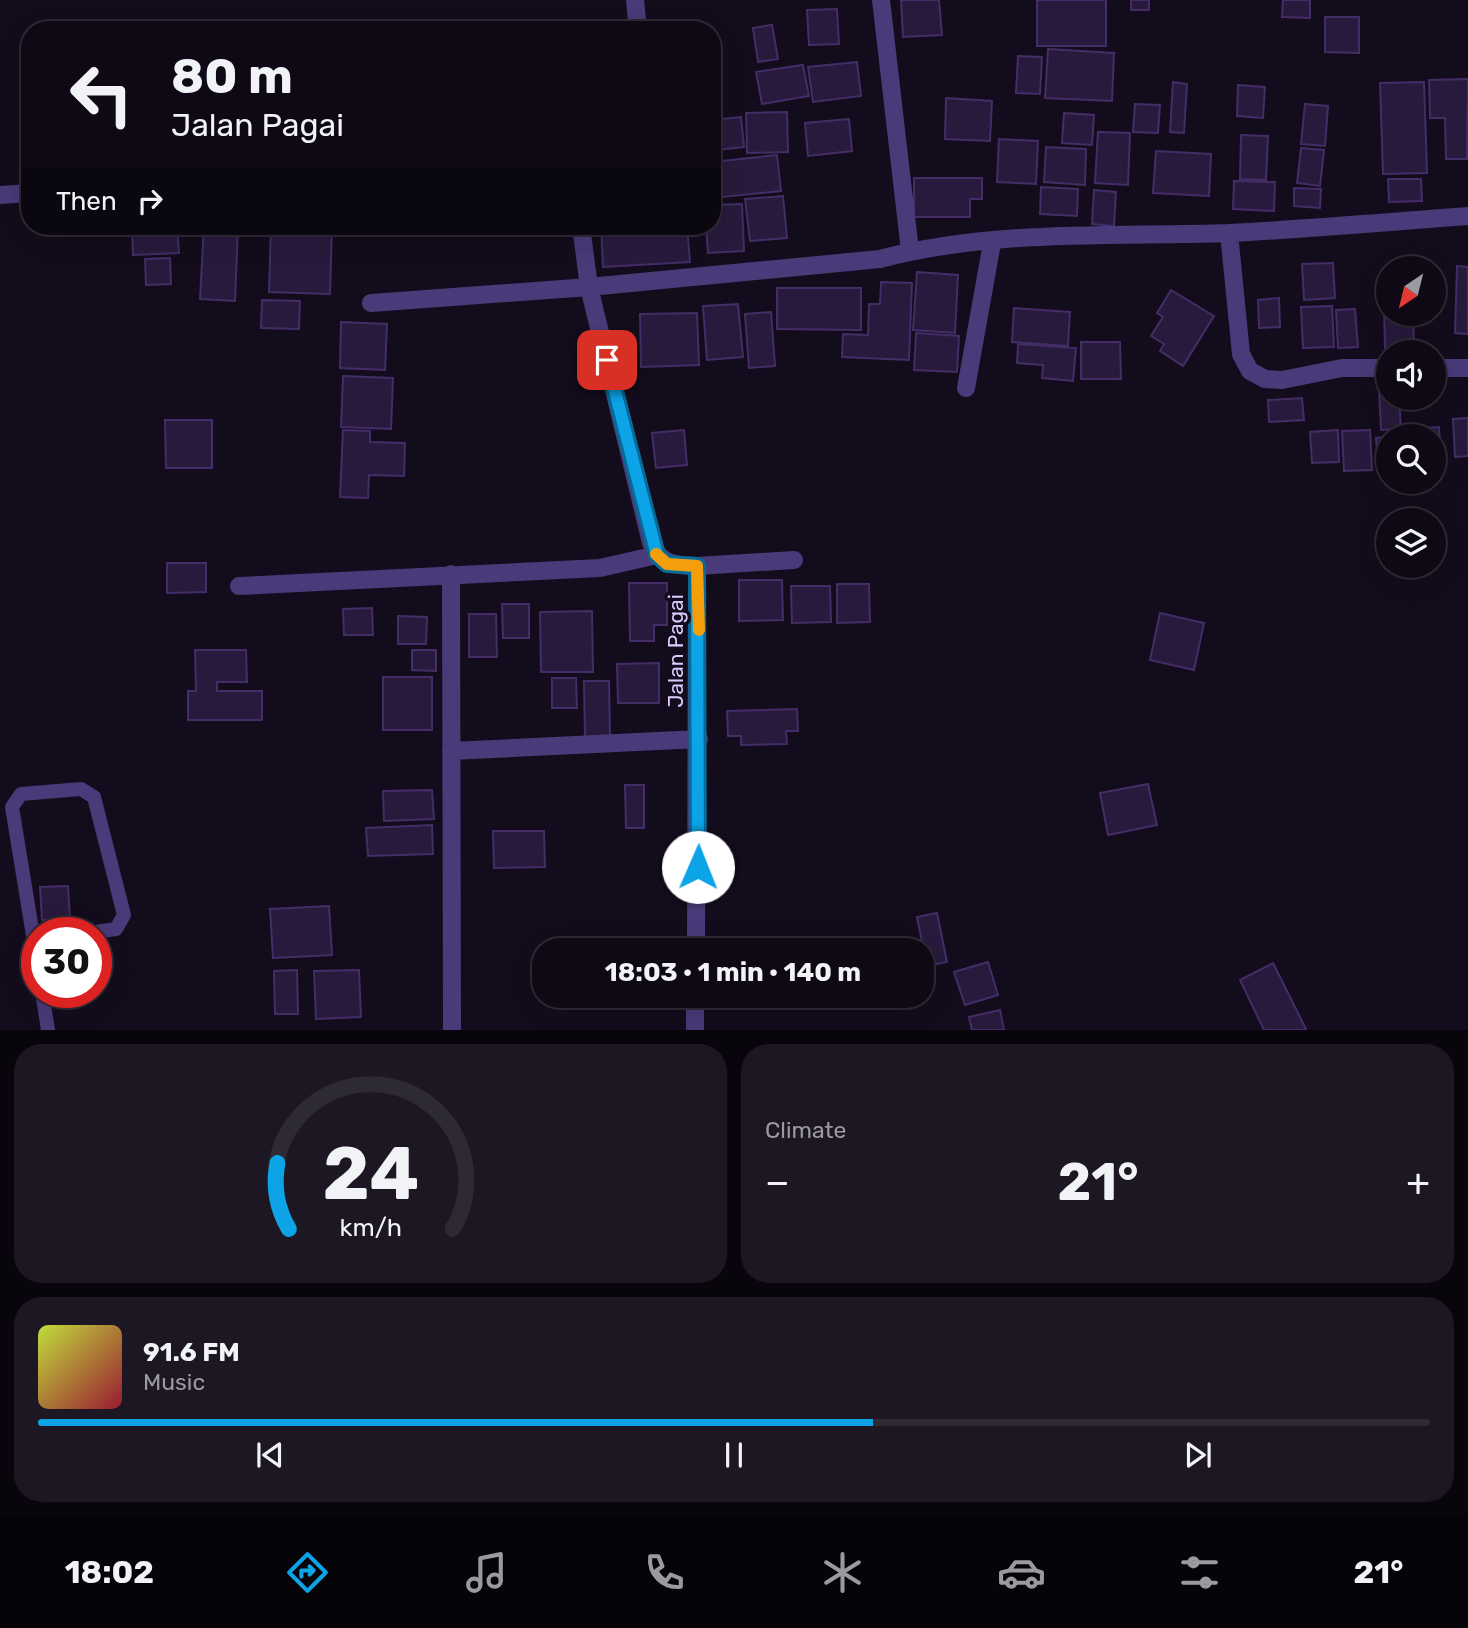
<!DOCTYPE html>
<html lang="en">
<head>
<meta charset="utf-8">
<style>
	:root { --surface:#0e0915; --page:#1c1722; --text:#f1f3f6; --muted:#9b9aa0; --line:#2e2a34; --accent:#0ca3e7 }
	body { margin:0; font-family:Rubik,sans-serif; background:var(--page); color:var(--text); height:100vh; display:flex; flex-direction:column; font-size:26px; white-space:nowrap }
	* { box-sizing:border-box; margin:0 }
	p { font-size:23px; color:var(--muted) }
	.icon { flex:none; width:38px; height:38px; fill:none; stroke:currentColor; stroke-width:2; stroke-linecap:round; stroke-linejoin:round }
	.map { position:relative; height:1030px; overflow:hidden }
	.sheet { display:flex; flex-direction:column; gap:14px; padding:14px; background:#08050c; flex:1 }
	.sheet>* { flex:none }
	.guide { position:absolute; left:21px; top:21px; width:700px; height:214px; border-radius:28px; box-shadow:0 7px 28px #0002,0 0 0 2px var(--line); background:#0e0915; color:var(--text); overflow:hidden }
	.needle { width:46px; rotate:215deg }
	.buttons { position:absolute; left:1376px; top:256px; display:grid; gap:14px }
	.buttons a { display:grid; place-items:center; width:70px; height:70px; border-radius:50%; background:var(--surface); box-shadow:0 7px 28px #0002,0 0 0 2px var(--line); font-size:35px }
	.speed { position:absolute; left:21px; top:917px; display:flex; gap:14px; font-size:35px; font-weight:700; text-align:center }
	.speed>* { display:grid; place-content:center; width:91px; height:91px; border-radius:50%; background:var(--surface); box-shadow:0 7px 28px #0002,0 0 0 2px var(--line); line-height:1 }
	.speed .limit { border:10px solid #d22; background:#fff; color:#111 }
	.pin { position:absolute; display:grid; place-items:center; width:60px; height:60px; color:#fff; margin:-30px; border-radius:14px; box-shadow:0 4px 10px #0006 }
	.me { position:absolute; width:77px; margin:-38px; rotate:1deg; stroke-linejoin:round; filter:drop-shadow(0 0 5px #0008) }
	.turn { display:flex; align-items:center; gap:24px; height:147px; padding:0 35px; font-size:32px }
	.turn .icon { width:91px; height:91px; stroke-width:2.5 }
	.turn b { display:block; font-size:49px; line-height:60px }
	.then { display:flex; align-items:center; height:66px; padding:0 35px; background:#0003; gap:14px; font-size:26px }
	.big { font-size:52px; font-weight:700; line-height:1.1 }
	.sheet .tile { flex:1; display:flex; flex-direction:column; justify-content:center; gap:10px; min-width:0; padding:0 24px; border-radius:28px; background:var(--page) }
	.sheet .dial { align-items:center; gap:0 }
	.dial svg { height:182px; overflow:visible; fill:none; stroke:var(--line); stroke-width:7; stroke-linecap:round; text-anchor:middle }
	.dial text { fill:var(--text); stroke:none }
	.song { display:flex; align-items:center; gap:21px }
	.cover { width:84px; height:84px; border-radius:10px; background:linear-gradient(135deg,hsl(70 70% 55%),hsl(350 70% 35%)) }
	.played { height:7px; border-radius:4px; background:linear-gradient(90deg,var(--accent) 60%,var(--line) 60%) }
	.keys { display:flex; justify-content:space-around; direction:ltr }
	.heat { display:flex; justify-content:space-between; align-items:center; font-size:38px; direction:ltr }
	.sheet .tiles { flex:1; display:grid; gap:14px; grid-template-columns:1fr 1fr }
	.tile:last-child { grid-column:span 2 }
	.trip { position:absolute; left:532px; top:938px; width:402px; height:70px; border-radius:28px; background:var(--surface); box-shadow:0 7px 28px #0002,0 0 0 2px var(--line); font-weight:700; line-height:70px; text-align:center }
	.dock { display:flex; height:112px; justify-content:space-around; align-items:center; background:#060408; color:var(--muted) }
	.dock .icon { width:49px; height:49px }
	.dock .active { color:var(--accent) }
	.dock b { font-size:32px; color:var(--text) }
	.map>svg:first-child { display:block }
	.building { fill:#281a3c; stroke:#442d67; stroke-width:2 }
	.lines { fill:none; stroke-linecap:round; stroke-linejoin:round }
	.service { stroke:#493a79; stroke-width:14 }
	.minor { stroke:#493a79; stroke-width:18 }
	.route-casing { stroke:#086a96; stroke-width:18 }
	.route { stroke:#0ca3e7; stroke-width:12 }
	.slow { stroke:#f59e0b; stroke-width:12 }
	.labels { text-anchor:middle; stroke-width:7; stroke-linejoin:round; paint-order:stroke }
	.street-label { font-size:21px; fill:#dbcafc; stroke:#130c1c }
</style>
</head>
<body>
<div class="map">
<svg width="1468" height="1030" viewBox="0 0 1468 1030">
	<rect width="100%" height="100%" fill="#130c1c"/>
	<!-- building -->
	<path class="building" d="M901 0H939L942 35 903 37Z
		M1037 0H1106V46H1037Z
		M1131 0H1149V10H1131Z
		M1283 0H1310V18L1282 17Z
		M837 9 839 44 809 45 807 10Z
		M1325 17H1359V53L1325 52Z
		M772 25 778 59 758 62 753 28Z
		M1048 49 1114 53 1112 101 1045 98Z
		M1018 56 1042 57 1040 94 1016 93Z
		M857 62 861 96 813 102 808 67Z
		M803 65 809 96 762 104 756 72Z
		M1468 79 1467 159H1446L1445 118H1430L1429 80Z
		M1173 82 1187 84 1184 133 1170 132Z
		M1424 82 1427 173 1383 174 1380 83Z
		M1238 85 1265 87 1263 118 1237 116Z
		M946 98 992 101 990 141 945 139Z
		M1135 104 1160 105 1158 133 1133 132Z
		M1305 104 1328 106 1325 146 1301 144Z
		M787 112 788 152 747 153 746 113Z
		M1064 113 1094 115 1092 145 1062 143Z
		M741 117 744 147 717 150 718 159H712V120Z
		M849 119 852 151 808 156 805 123Z
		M1098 132 1130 133 1128 185 1095 183Z
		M1241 135 1268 136 1266 180 1240 179Z
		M999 139 1038 141 1036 184 997 182Z
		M1046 147 1086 149 1085 185 1044 182Z
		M1301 148 1324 150 1320 186 1297 183Z
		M1156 151 1211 154 1209 196 1153 193Z
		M777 155 781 191 712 198V162Z
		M914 178H982V199H970V217H914Z
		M1388 179H1421L1422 201 1389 202Z
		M1234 181 1275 182 1274 211 1233 209Z
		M1041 187 1078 189 1077 216 1040 214Z
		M1294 188 1321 189 1320 208 1294 206Z
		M1094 190 1116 192 1114 226 1092 224Z
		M783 196 787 238 750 241 745 199Z
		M742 204 744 251 708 253 706 226H712V205Z
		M132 226H177L179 253 133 255Z
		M204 226H238L235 301 200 299Z
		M271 226H332L330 294 269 292Z
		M601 226H687L690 262 603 267Z
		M170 258 171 284 146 285 145 259Z
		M1333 263 1335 298 1304 300 1302 264Z
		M1457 266 1468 267V334L1455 333Z
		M917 272 958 275 955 333 913 330Z
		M881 282 912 283 909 360 842 357 843 334 868 335 869 304H880Z
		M777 288H861V330L777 329Z
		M1171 290 1214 316 1183 366 1160 351 1164 344 1151 336 1163 317 1157 313Z
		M1279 298 1280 327 1259 328 1258 300Z
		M262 300 300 301 299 329 261 328Z
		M738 304 743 357 707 360 703 306Z
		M1332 306 1334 347 1303 348 1301 307Z
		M1384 306H1388V313H1413L1414 346 1385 348Z
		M1014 308 1070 312 1068 346 1012 342Z
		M1355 309 1358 347 1338 348 1336 310Z
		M771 312 775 366 749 368 745 314Z
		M697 313 699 365 641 367 640 314Z
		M341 322 387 324 385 370 340 368Z
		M916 333 959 336 957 372 914 370Z
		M1081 342H1120L1121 379H1081Z
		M1018 344 1076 348 1073 381 1042 378 1043 365 1017 363Z
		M343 376 393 378 391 429 341 427Z
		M1379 388H1388V397H1399L1401 429 1381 430Z
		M1302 398 1304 420 1269 422 1268 400Z
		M1468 418V456L1455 457 1453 419Z
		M165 420H212V468H166Z
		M1439 427 1441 461 1433 462V436H1423L1422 428Z
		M343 430 370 431V442L405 443 404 476 369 475 368 498 340 497Z
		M684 430 687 465 656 468 652 433Z
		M1338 430 1339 462 1312 463 1310 432Z
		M1370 430 1372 470 1344 471 1342 431Z
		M1388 437V474H1379L1376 438Z
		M167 563H206V592L167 593Z
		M739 580H782L783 620 739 621Z
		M629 583H667V625H654V641H630Z
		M837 584H869L870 622 837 623Z
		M791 586H830L831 622 792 623Z
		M502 604H529V638H503Z
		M372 608 373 635H344L343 609Z
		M592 611 593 672H541L540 612Z
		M1160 613 1204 623 1194 670 1150 660Z
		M469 614H496L497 657H469Z
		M398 616 427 617 426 644H398Z
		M195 650H246L247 682H217V691H262V720H188V691H196Z
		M412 650H436V671L412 670Z
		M659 663V703H618L617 664Z
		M383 677H432V730H383Z
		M552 678H576L577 708H552Z
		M584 681H609L610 738 585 739Z
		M797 709 798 731H786L787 744 741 745V736H728L727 711Z
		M1148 784 1157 825 1108 835 1100 793Z
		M625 785H644V828H626Z
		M432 790 434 819 384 821 383 791Z
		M432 825 433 854 368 856 366 828Z
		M493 831H544L545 867 494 868Z
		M68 886 70 919 42 920 40 887Z
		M329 906 332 955 273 958 270 909Z
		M937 913 947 962 927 966 917 917Z
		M988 962 998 995 965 1005 954 972Z
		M1273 963 1306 1029 1305 1030H1264L1240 980Z
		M297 970 298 1014H275L274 971Z
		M359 970 361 1017 316 1019 314 971Z
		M1000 1010 1004 1030H972L969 1017Z"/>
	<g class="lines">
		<!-- service -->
		<path class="service" d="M37 960 12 807 21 794 81 789 94 797 124 915 116 929 89 933
			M42 992 48 1030"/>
		<!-- minor -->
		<path class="minor" d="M635 0 638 30
			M881 0 910 251
			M0 195 30 193
			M581 226 589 287 651 543C661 564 675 566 697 566L696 950
			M1229 233 1241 354 1250 371 1265 379 1282 380 1342 368H1388
			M371 303 589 287 880 259C994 229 1113 237 1229 233 1309 229 1389 222 1468 216
			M1433 368H1468
			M966 388 992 243
			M697 566 794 560
			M451 574 452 1030
			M239 586 600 568 657 555
			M451 751 699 739
			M695 1030V996"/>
	</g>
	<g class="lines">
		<defs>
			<path id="route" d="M607 360 657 555 667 564 697 566 698 867"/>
		</defs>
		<!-- route casing -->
		<use href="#route" class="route-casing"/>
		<!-- route -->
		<use href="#route" class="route"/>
		<!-- slow -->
		<path class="slow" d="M656 554 667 564 697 566 699 630"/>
	</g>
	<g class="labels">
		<!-- street labels -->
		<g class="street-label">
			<text transform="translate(676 651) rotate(-90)" y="7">Jalan Pagai</text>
		</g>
	</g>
</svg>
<div class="buttons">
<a><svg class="needle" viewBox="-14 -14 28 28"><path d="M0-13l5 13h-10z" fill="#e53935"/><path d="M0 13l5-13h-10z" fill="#9b9aa0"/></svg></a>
<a><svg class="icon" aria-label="sound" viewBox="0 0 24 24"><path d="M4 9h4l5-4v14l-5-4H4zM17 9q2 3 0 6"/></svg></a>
<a><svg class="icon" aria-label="search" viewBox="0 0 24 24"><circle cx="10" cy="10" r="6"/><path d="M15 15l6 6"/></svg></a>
<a><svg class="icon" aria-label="layers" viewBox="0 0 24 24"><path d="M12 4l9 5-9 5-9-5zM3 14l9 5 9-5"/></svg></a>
</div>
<div class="speed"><div class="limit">30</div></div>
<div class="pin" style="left:607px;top:360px;background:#d93025"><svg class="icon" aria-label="arrive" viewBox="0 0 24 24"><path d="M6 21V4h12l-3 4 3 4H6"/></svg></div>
<svg class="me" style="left:698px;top:867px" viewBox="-20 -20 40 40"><circle r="19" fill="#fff"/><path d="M0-13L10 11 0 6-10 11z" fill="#0ca3e7"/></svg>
<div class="trip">18:03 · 1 min · 140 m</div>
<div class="guide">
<div class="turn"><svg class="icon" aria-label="left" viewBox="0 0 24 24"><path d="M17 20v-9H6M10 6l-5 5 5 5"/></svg><div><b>80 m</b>Jalan Pagai</div></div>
<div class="then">Then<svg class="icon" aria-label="right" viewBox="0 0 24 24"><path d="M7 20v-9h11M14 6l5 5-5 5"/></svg></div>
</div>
</div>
<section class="sheet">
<div class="tiles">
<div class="tile dial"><svg viewBox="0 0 100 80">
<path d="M14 69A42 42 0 1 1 86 69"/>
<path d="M14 69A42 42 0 0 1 9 40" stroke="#0ca3e7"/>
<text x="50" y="56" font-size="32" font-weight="700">24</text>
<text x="50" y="72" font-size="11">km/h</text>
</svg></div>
<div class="tile"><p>Climate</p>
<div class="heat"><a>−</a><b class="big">21°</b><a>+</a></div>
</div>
<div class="tile">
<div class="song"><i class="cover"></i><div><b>91.6 FM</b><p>Music</p></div></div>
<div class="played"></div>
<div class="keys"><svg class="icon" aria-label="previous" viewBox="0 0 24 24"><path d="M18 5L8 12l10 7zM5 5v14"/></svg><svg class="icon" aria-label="pause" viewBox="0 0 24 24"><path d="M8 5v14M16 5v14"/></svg><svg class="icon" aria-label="next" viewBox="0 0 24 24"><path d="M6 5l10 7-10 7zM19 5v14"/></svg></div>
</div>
</div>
</section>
<nav class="dock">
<b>18:02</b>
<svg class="icon active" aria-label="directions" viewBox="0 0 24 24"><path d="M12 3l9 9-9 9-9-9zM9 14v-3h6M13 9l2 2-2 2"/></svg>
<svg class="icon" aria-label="music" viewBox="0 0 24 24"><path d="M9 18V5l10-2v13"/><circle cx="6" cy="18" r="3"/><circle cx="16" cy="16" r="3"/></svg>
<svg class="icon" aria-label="phone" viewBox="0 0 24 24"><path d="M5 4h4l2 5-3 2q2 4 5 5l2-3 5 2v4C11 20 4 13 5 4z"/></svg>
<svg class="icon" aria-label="climate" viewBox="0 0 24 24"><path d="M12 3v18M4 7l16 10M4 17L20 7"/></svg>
<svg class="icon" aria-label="car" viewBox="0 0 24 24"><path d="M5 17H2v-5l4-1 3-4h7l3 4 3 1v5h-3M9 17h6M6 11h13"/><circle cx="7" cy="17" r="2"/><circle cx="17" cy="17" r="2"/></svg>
<svg class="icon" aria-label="filters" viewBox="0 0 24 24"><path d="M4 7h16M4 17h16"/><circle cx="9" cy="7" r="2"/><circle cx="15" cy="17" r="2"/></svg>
<b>21°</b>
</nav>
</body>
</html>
